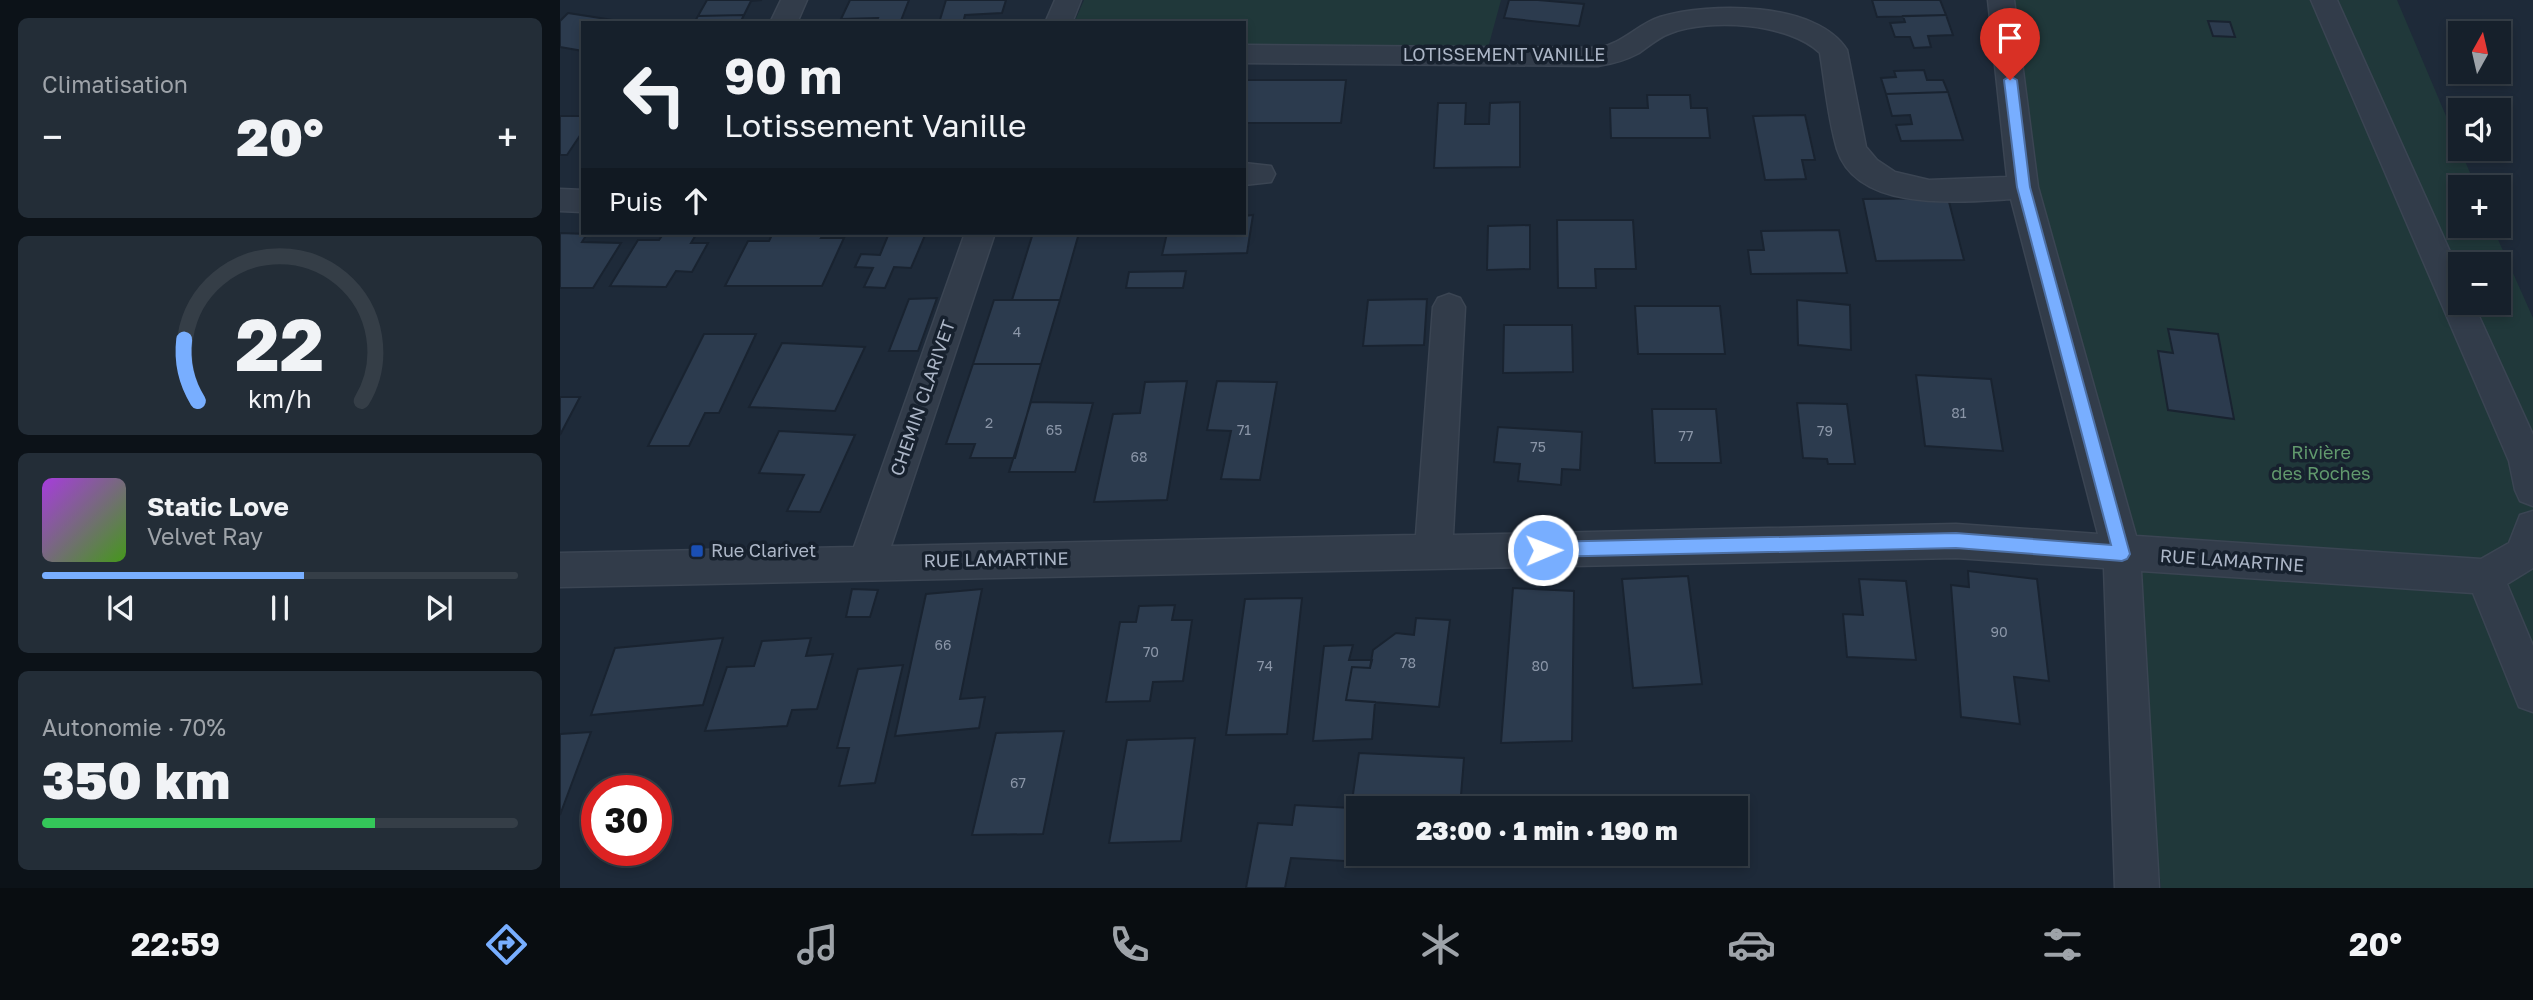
<!DOCTYPE html>
<html lang="fr">
<head>
<meta charset="utf-8">
<style>
	:root { --surface:#16202b; --page:#232d37; --text:#f1f3f6; --muted:#9ea3a9; --line:#353e47; --accent:#78aeff }
	body { margin:0; font-family:"Golos Text",sans-serif; background:var(--page); color:var(--text); height:100vh; display:flex; flex-direction:column; font-size:26px; white-space:nowrap }
	* { box-sizing:border-box; margin:0 }
	p { font-size:23px; color:var(--muted) }
	.icon { flex:none; width:38px; height:38px; fill:none; stroke:currentColor; stroke-width:2; stroke-linecap:round; stroke-linejoin:round }
	.map { position:relative; flex:1; overflow:hidden }
	.details { display:flex; flex-direction:column; gap:18px; padding:18px; background:#0c1218; width:560px }
	.details>* { flex:none }
	.banner { position:absolute; left:21px; top:21px; width:665px; height:214px; border-radius:0px; box-shadow:0 4px 10px #0003,0 0 0 2px var(--line); background:#16202b; color:var(--text); overflow:hidden }
	.needle { width:46px; rotate:8deg }
	.buttons { position:absolute; left:1888px; top:21px; display:grid; gap:14px }
	.buttons a { display:grid; place-items:center; width:63px; height:63px; border-radius:0px; background:var(--surface); box-shadow:0 4px 10px #0003,0 0 0 2px var(--line); font-size:35px }
	.speed { position:absolute; left:21px; top:775px; display:flex; gap:14px; font-size:35px; font-weight:700; text-align:center }
	.speed>* { display:grid; place-content:center; width:91px; height:91px; border-radius:50%; background:var(--surface); box-shadow:0 4px 10px #0003,0 0 0 2px var(--line); line-height:1 }
	.speed .limit { border:10px solid #d22; background:#fff; color:#111 }
	.pin { position:absolute; display:grid; place-items:center; width:60px; height:60px; color:#fff; margin:-72px -30px; border-radius:50% 50% 50% 0; rotate:-45deg; box-shadow:0 0 7px #0007 }
	.pin .icon { rotate:45deg }
	.me { position:absolute; width:77px; margin:-38px; rotate:89deg; stroke-linejoin:round; filter:drop-shadow(0 0 5px #0008) }
	.turn { display:flex; align-items:center; gap:24px; height:147px; padding:0 28px; font-size:32px }
	.turn .icon { width:91px; height:91px; stroke-width:2.5 }
	.turn b { display:block; font-size:49px; line-height:60px }
	.then { display:flex; align-items:center; height:66px; padding:0 28px; background:#0003; gap:14px; font-size:26px }
	.big { font-size:52px; font-weight:800; line-height:1.1 }
	.details .widget { flex:1; display:flex; flex-direction:column; justify-content:center; gap:10px; min-width:0; padding:0 24px; border-radius:10px; background:var(--page) }
	.details .dial { align-items:center; gap:0 }
	.dial svg { height:182px; overflow:visible; fill:none; stroke:var(--line); stroke-width:7; stroke-linecap:round; text-anchor:middle }
	.dial text { fill:var(--text); stroke:none }
	.song { display:flex; align-items:center; gap:21px }
	.cover { width:84px; height:84px; border-radius:10px; background:linear-gradient(135deg,hsl(280 70% 55%),hsl(100 70% 35%)) }
	.played { height:7px; border-radius:4px; background:linear-gradient(90deg,var(--accent) 55%,var(--line) 55%) }
	.keys { display:flex; justify-content:space-around; direction:ltr }
	.heat { display:flex; justify-content:space-between; align-items:center; font-size:38px; direction:ltr }
	.charge { height:10px; border-radius:5px; background:linear-gradient(90deg,#34c759 70%,var(--line) 0) }
	.trip { position:absolute; left:786px; top:796px; width:402px; height:70px; border-radius:0px; background:var(--surface); box-shadow:0 4px 10px #0003,0 0 0 2px var(--line); font-weight:800; line-height:70px; text-align:center }
	.menu { display:flex; height:112px; justify-content:space-around; align-items:center; background:#090d11; color:var(--muted) }
	.menu .icon { width:49px; height:49px }
	.menu .current { color:var(--accent) }
	.menu b { font-size:32px; color:var(--text) }
	main { display:flex; flex:1; min-height:0 }
	.map>svg:first-child { display:block }
	.green { fill:#20383a; fill-rule:evenodd }
	.building { fill:#2c3b4e; stroke:#192330; stroke-width:2 }
	.lines { fill:none; stroke-linecap:round; stroke-linejoin:round }
	.minor-casing { stroke:#3b4553; stroke-width:3 }
	.minor { fill:#323c4a; fill-rule:evenodd }
	.route { fill:#78aeff; stroke:#4e71a6; stroke-width:2 }
	.transit-dot { fill:#1a4fb4; stroke:#17212e; stroke-width:2.5 }
	.labels { text-anchor:middle; stroke-width:7; stroke-linejoin:round; paint-order:stroke }
	.number-label { font-size:14px; fill:#8b96a8 }
	.street-label { font-size:18px; fill:#acb6c7; stroke:#17212e }
	.park-label { font-size:18px; fill:#61996d; stroke:#17212e }
	.poi-label { font-size:18px; fill:#acb6c7; stroke:#17212e; text-anchor:start }
</style>
</head>
<body>
<main>
<section class="details">
<div class="widget"><p>Climatisation</p>
<div class="heat"><a>−</a><b class="big">20°</b><a>+</a></div>
</div>
<div class="widget dial"><svg viewBox="0 0 100 80">
<path d="M14 69A42 42 0 1 1 86 69"/>
<path d="M14 69A42 42 0 0 1 8 42" stroke="#78aeff"/>
<text x="50" y="56" font-size="32" font-weight="700">22</text>
<text x="50" y="72" font-size="11">km/h</text>
</svg></div>
<div class="widget">
<div class="song"><i class="cover"></i><div><b>Static Love</b><p>Velvet Ray</p></div></div>
<div class="played"></div>
<div class="keys"><svg class="icon" aria-label="previous" viewBox="0 0 24 24"><path d="M18 5L8 12l10 7zM5 5v14"/></svg><svg class="icon" aria-label="pause" viewBox="0 0 24 24"><path d="M8 5v14M16 5v14"/></svg><svg class="icon" aria-label="next" viewBox="0 0 24 24"><path d="M6 5l10 7-10 7zM19 5v14"/></svg></div>
</div>
<div class="widget"><p>Autonomie · 70%</p><b class="big">350 km</b><div class="charge"></div></div>
</section>
<div class="map">
<svg width="1973" height="888" viewBox="0 0 1973 888">
	<rect width="100%" height="100%" fill="#1e2a39"/>
	<!-- green -->
	<path class="green" d="M524 0H941L928 48H684V23H514Z
		M1455 0H1837L1916 187H1900V226H1932L1973 318V888H1601L1562 554 1463 187ZM1900 264H1939V303H1900Z"/>
	<!-- building -->
	<path class="building" d="M147 0H202L191 1 184 15 138 16Z
		M290 0H349L340 23H316L318 18 281 19Z
		M386 0H446L442 13 405 15 403 23H379Z
		M949 0H978L1024 4 1019 26 944 18Z
		M1312 0H1380L1386 15 1317 17Z
		M8 13 72 23H23V51L0 47V21Z
		M184 15 180 23H134L138 16Z
		M1386 15 1393 35 1368 36 1371 47 1354 48 1350 37H1335L1330 23 1345 22 1343 16Z
		M1648 21 1670 22 1675 37 1653 36Z
		M1364 70 1367 80H1383L1388 92 1326 94 1321 78 1336 77 1334 71Z
		M684 80H786L781 123H684Z
		M1388 92 1403 140 1341 141 1336 125 1352 124 1350 115 1332 116 1326 94Z
		M1087 95H1130L1131 108H1147L1150 138H1051L1050 108H1088Z
		M960 102V167L874 168 878 103H906L905 124H929L930 103Z
		M1245 115 1255 160H1242L1246 179 1205 180 1193 116Z
		M0 116H23V131L7 155H0Z
		M1388 198 1404 260 1316 261 1303 199Z
		M693 215 687 253 602 255 607 233H684V216Z
		M997 220H1073L1076 269H1035L1036 288H998Z
		M970 225V269L927 270 928 226Z
		M1279 230 1287 273 1191 274 1188 250H1204L1201 231Z
		M0 233 27 234 22 242 61 243 33 288H0Z
		M104 233H137L131 243H148L132 272 116 271 106 287 50 286 78 240H99Z
		M213 233H264L261 238H284L262 286H165L188 241H209Z
		M329 233H366L351 268 334 267 325 288 304 287 313 268 295 267 301 254 320 255Z
		M473 233H519L500 300H452Z
		M626 271 623 288H566L569 272Z
		M377 298 358 351H329L349 299Z
		M867 299 864 345 803 346 808 300Z
		M434 300H500L481 364H413Z
		M1237 300 1290 305 1291 350 1238 345Z
		M1075 306H1160L1165 354H1078Z
		M944 325H1012L1013 372 943 373Z
		M1608 329 1658 334 1674 419 1608 410 1598 351 1613 353Z
		M144 334H196L159 413H145L129 446H88Z
		M222 343 305 347 275 411 189 407Z
		M413 364H481L455 458H410L415 444H386Z
		M1356 375 1431 379 1443 451 1365 446Z
		M627 381 607 500 534 502 553 414 580 413 585 382Z
		M657 381 717 382 700 480 661 479 671 431 647 430Z
		M0 397H20L0 435Z
		M471 402 533 403 515 472H449Z
		M1237 403 1287 404 1295 464H1268L1267 459 1243 458Z
		M1092 409H1156L1161 463H1095Z
		M938 427 1022 432 1020 470 1002 469 1001 485 958 481 960 464 934 462Z
		M219 431 295 435 260 512 227 511 244 475 199 473Z
		M1408 571 1477 579 1489 681 1454 677 1460 724 1401 717 1391 585 1409 587Z
		M1128 576 1142 684 1073 688 1062 579Z
		M1299 579 1346 581 1356 660 1287 657 1283 614 1303 615Z
		M953 588 1014 591 1012 741 941 743Z
		M292 589 318 590 310 617H286Z
		M422 589 400 699 425 697 419 728 335 736 366 594Z
		M742 598 727 734 666 735 685 599Z
		M615 605 612 620H632L623 681 593 682 590 701 546 702 560 622H576L579 606Z
		M856 618 890 620 879 707 786 700 792 667 810 668 813 650 836 633 854 635Z
		M163 638 143 705 31 715 55 648Z
		M251 638 246 656 273 654 257 709 232 710 227 726 145 731 167 667 194 666 202 641Z
		M793 645 789 660H812L810 668 792 667 786 700 815 702 812 739 753 741 764 646Z
		M343 665 315 783 279 786 289 748H277L298 669Z
		M504 731 483 834 412 835 436 733Z
		M31 732 0 815V734Z
		M635 738 621 841 549 843 567 740Z
		M799 753 904 758 900 808H798V854H896L894 867 731 858 725 888H686L698 823 732 825 735 805 791 808Z"/>
	<g class="lines">
		<defs>
			<path id="minor" d="M221 0H247L237 23H210Z
				M495 0H521L512 23H485Z
				M1428 0H1454L1478 187 1576 536 1921 559 1949 543 1960 515 1973 511V568L1947 584 1973 646V712L1959 707 1913 593 1581 571 1599 888H1555L1544 568 1396 558 0 587V553L294 547 405 233H435L331 546 856 535 873 307 878 298 889 294 900 298 905 307 893 535 1396 524 1538 534 1451 199C1400 202 1297 213 1277 149 1268 119 1265 84 1260 53 1229 23 1150 18 1111 33 1099 37 1089 46 1079 53 1066 60 1052 64 1038 66L684 63V45L1038 48C1062 44 1078 24 1100 17 1149 2 1256 1 1287 50L1306 147 1317 160 1335 172 1369 180 1447 177Z
				M1751 0H1777L1900 274V303H1913L1973 435V506L1960 501 1955 490 1949 461Z
				M684 163 711 166 715 174 711 182 684 185Z
				M0 189 23 190V212L0 211Z"/>
		</defs>
		<!-- minor casing -->
		<use href="#minor" class="minor-casing"/>
		<!-- minor -->
		<use href="#minor" class="minor"/>
	</g>
	<!-- route -->
	<path class="route" d="M1450 76 1457 80 1470 187 1570 554 1567 559 1562 561 1396 548 983 557 977 555 975 550 977 544 983 542 1396 533 1551 545 1457 187 1444 80Z"/>
	<!-- markers -->
	<rect class="transit-dot" x="130" y="544" width="14" height="14" rx="3.5"/>
	<g class="labels">
		<!-- number labels -->
		<g class="number-label">
			<text x="457" y="337">4</text>
			<text x="1399" y="418">81</text>
			<text x="429" y="428">2</text>
			<text x="494" y="435">65</text>
			<text x="684" y="435">71</text>
			<text x="1265" y="436">79</text>
			<text x="1126" y="441">77</text>
			<text x="978" y="452">75</text>
			<text x="579" y="462">68</text>
			<text x="1439" y="637">90</text>
			<text x="383" y="650">66</text>
			<text x="591" y="657">70</text>
			<text x="848" y="668">78</text>
			<text x="705" y="671">74</text>
			<text x="980" y="671">80</text>
			<text x="458" y="788">67</text>
		</g>
		<!-- street labels -->
		<g class="street-label">
			<text x="944" y="61">LOTISSEMENT VANILLE</text>
			<text transform="translate(363 398) rotate(-71)" y="6">CHEMIN CLARIVET</text>
			<text transform="translate(436 560) rotate(-1)" y="6">RUE LAMARTINE</text>
			<text transform="translate(1672 561) rotate(4)" y="6">RUE LAMARTINE</text>
		</g>
		<!-- park labels -->
		<g class="park-label">
			<text x="1761" y="459">Rivière<tspan x="1761" dy="21">des Roches</tspan></text>
		</g>
		<!-- poi labels -->
		<g class="poi-label">
			<text x="151" y="557">Rue Clarivet</text>
		</g>
	</g>
</svg>
<div class="buttons">
<a><svg class="needle" viewBox="-14 -14 28 28"><path d="M0-13l5 13h-10z" fill="#e53935"/><path d="M0 13l5-13h-10z" fill="#9ea3a9"/></svg></a>
<a><svg class="icon" aria-label="sound" viewBox="0 0 24 24"><path d="M4 9h4l5-4v14l-5-4H4zM17 9q2 3 0 6"/></svg></a>
<a>+</a>
<a>−</a>
</div>
<div class="speed"><div class="limit">30</div></div>
<div class="pin" style="left:1450px;top:80px;background:#d93025"><svg class="icon" aria-label="arrive" viewBox="0 0 24 24"><path d="M6 21V4h12l-3 4 3 4H6"/></svg></div>
<svg class="me" style="left:983px;top:550px" viewBox="-20 -20 40 40"><circle r="17" fill="#78aeff" stroke="#fff" stroke-width="3"/><path d="M0-11L8 9 0 5-8 9z" fill="#fff"/></svg>
<div class="trip">23:00 · 1 min · 190 m</div>
<div class="banner">
<div class="turn"><svg class="icon" aria-label="left" viewBox="0 0 24 24"><path d="M17 20v-9H6M10 6l-5 5 5 5"/></svg><div><b>90 m</b>Lotissement Vanille</div></div>
<div class="then">Puis<svg class="icon" aria-label="ahead" viewBox="0 0 24 24"><path d="M12 20V5M6 11l6-6 6 6"/></svg></div>
</div>
</div>
</main>
<nav class="menu">
<b>22:59</b>
<svg class="icon current" aria-label="directions" viewBox="0 0 24 24"><path d="M12 3l9 9-9 9-9-9zM9 14v-3h6M13 9l2 2-2 2"/></svg>
<svg class="icon" aria-label="music" viewBox="0 0 24 24"><path d="M9 18V5l10-2v13"/><circle cx="6" cy="18" r="3"/><circle cx="16" cy="16" r="3"/></svg>
<svg class="icon" aria-label="phone" viewBox="0 0 24 24"><path d="M5 4h4l2 5-3 2q2 4 5 5l2-3 5 2v4C11 20 4 13 5 4z"/></svg>
<svg class="icon" aria-label="climate" viewBox="0 0 24 24"><path d="M12 3v18M4 7l16 10M4 17L20 7"/></svg>
<svg class="icon" aria-label="car" viewBox="0 0 24 24"><path d="M5 17H2v-5l4-1 3-4h7l3 4 3 1v5h-3M9 17h6M6 11h13"/><circle cx="7" cy="17" r="2"/><circle cx="17" cy="17" r="2"/></svg>
<svg class="icon" aria-label="filters" viewBox="0 0 24 24"><path d="M4 7h16M4 17h16"/><circle cx="9" cy="7" r="2"/><circle cx="15" cy="17" r="2"/></svg>
<b>20°</b>
</nav>
</body>
</html>
